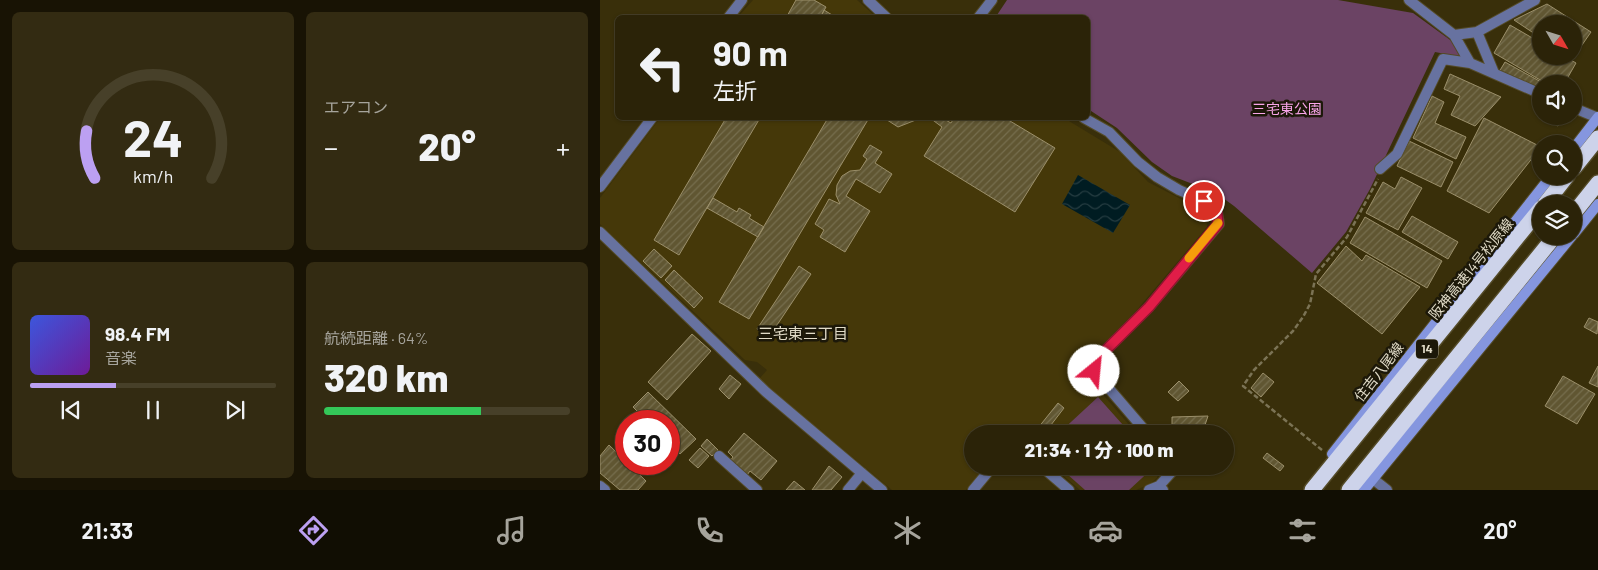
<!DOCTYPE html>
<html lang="ja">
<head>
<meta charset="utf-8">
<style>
	:root { --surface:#2b2308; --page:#332b12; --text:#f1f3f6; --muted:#a6a49c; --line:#474029; --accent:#bca0f2 }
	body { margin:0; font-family:Barlow,"Noto Sans JP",sans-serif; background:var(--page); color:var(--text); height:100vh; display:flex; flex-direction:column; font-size:19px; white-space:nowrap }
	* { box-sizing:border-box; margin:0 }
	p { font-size:16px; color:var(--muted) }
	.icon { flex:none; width:28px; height:28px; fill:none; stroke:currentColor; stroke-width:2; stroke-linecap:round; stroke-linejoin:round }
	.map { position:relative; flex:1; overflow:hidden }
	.details { display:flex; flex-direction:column; gap:12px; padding:12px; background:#181304; width:600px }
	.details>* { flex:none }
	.hud { position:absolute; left:15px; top:15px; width:475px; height:105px; border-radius:8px; box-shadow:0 1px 4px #0004,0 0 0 1px var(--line); background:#2b2308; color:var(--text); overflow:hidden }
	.needle { width:32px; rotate:129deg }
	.fabs { position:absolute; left:932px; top:15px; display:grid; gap:10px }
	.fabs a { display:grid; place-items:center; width:50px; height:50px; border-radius:50%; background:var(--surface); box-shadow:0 1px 4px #0004,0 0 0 1px var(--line); font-size:25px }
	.speed { position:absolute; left:15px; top:410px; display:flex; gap:10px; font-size:25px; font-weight:700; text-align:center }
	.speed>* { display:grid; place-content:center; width:65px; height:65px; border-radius:50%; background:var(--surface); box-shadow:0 1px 4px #0004,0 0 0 1px var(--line); line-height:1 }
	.speed .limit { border:8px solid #d22; background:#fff; color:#111 }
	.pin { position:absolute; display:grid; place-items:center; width:42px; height:42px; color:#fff; margin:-21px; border:2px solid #fff; border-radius:50%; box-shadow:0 1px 5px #0007 }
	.me { position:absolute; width:55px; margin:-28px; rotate:28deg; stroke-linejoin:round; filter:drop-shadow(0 0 4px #0008) }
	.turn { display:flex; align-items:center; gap:18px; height:105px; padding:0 15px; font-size:22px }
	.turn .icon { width:65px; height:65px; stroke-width:2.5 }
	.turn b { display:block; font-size:35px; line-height:42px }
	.big { font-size:38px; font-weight:800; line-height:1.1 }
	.details .widget { flex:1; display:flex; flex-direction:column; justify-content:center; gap:8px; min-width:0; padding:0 18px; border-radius:8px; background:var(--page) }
	.details .dial { align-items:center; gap:0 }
	.dial svg { height:130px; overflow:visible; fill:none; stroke:var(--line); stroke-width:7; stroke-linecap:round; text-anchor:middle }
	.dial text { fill:var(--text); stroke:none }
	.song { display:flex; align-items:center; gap:15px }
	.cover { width:60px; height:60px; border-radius:8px; background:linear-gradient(135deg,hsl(230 70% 55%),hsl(280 70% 35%)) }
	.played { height:5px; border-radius:2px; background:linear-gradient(90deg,var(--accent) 35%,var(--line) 35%) }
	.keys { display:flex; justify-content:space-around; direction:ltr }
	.heat { display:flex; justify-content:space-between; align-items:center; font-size:28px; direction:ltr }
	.charge { height:8px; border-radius:4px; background:linear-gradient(90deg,#34c759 64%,var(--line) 0) }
	.details .tiles { flex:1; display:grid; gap:12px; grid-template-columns:repeat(2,1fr) }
	.trip { position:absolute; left:364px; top:425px; width:270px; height:50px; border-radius:25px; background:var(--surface); box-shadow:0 1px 4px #0004,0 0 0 1px var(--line); font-weight:800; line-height:50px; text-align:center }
	.tabs { display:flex; height:80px; justify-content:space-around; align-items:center; background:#110e03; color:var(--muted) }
	.tabs .icon { width:35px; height:35px }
	.tabs .current { color:var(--accent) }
	.tabs b { font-size:22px; color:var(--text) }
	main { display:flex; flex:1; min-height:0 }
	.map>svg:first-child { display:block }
	.built { fill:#453809 }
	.green { fill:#6b4364 }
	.water { fill:url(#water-waves) }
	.building { fill:url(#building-hatch); stroke:#9b8f6a }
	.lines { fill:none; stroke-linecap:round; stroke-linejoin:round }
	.minor-casing { stroke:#544b28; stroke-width:12 }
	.secondary-casing { stroke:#544b28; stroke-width:12 }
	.motorway-casing { stroke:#544b28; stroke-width:18 }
	.path { stroke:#7b7355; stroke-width:2.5; stroke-dasharray:5 2.5; stroke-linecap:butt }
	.minor { stroke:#6772a0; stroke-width:10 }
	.secondary { stroke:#8596df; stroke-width:10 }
	.motorway { stroke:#cdd3ea; stroke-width:15 }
	.route-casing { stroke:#92132f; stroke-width:12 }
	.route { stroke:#e11d48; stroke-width:9 }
	.slow { stroke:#f59e0b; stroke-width:9 }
	.labels { text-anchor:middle; stroke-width:5; stroke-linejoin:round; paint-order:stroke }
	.shield { fill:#1c1809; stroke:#a6a08e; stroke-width:1 }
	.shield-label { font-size:12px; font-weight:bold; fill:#e1dbc7 }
	.park-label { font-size:14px; fill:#f9a5ea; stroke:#1c1809 }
	.street-label { font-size:14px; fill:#e1dbc7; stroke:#1c1809 }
	.neighbourhood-label { font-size:15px; fill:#e1dbc7; stroke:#1c1809 }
</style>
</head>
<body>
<main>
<section class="details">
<div class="tiles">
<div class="widget dial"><svg viewBox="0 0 100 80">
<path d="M14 69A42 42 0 1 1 86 69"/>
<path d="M14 69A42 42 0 0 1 9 40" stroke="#bca0f2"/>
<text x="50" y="56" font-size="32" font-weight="700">24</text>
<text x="50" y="72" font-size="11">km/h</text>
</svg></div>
<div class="widget"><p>エアコン</p>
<div class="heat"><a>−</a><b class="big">20°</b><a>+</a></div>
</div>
<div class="widget">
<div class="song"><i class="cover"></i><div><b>98.4 FM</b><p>音楽</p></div></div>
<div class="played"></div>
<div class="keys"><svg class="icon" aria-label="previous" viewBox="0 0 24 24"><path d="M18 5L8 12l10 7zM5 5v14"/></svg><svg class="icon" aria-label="pause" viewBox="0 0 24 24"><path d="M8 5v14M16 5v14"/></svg><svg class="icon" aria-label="next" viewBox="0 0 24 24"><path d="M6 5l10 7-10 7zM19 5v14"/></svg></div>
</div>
<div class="widget"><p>航続距離 · 64%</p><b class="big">320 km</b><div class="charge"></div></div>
</div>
</section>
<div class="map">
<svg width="998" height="490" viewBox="0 0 998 490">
	<defs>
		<pattern id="water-waves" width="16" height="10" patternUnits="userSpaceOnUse" patternTransform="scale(1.25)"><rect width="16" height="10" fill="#001c22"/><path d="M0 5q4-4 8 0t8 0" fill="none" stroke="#253c41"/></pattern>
		<pattern id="building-hatch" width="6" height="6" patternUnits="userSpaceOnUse" patternTransform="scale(1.25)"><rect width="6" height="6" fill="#605632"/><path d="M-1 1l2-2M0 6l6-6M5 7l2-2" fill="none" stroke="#766e4e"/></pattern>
	</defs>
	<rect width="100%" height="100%" fill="#392f0a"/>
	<!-- built -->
	<path class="built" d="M153 0H257L276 17 137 18Z
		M60 118H464L520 152 548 182 606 212 607 227 536 311 480 368 537 434H372V466H386L366 490H292L159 379 167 370 157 362 145 360 0 224V198Z
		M452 466H560L557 478 550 484 536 490H480Z"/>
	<!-- green -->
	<path class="green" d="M407 0H738L813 13 853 42 861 57 835 52 770 189 746 232 712 273 634 206 616 193 572 176 552 162 517 128 488 109V18H395Z
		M498 397 531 434H458Z
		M458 466H555L529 490H485Z"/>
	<!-- water -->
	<path class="water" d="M478 175 530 205 513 233 462 204Z"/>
	<!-- building -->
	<path class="building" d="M196 0H214L226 7 220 18H186Z
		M947 4 991 32 973 58 970 56H974V24H941V38L914 20Z
		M224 10 237 18H220Z
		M910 25 941 43V56H964L976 63 964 84H947L894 53Z
		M905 62 943 83 938 89 899 72Z
		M850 74 901 97 875 126 851 115 860 96 844 89Z
		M832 96 844 102 835 123 866 137 856 159 813 138Z
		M941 116H960L962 117 958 126Z
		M126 118H160L79 255 54 240Z
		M228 118H269L149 319 119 302Z
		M284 118H321L298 127Z
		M330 118H342L351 123 354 118H405L455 148 415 212 324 156 342 127Z
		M884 118 941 147 889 213 847 191Z
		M809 141 853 162 841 187 797 166Z
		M270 145 282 152 275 163 292 174 280 193 256 179 246 196 270 211 245 252 220 237 224 230 215 224 229 199 240 204 236 195 237 185 242 176 250 171 260 170 267 159 263 156Z
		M801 177 822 188 798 230 766 213 783 182 795 189Z
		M113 198 137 212 139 208 151 215 149 218 164 227 158 237 107 208Z
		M812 216 858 242 848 259 802 232Z
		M765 217 842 261 827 288 750 243Z
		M746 246 762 261 766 255 820 287 782 334 717 283Z
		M54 249 72 266 61 278 43 261Z
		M199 266 211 274 169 337 157 329Z
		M74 270 103 298 94 308 65 280Z
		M989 318 998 322 997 334 984 327Z
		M92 334 111 351 67 400 48 382Z
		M998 366V387L989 383Z
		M663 373 674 382 661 397 651 388Z
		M130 375 141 384 129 399 119 389Z
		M963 376 995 394 977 424 945 406Z
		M579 381 589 391 578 401 568 392Z
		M48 392 96 439 80 454 69 443V421H47L33 407Z
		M458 403 464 408 444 434 438 428Z
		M608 416 602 434H572V417Z
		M144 433 177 461 161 480 150 471 147 475 130 461 133 457 128 452Z
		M107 439 118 450 112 456 101 446Z
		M9 445 46 481 38 490H20L0 473V456Z
		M100 448 109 456 98 468 89 460Z
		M667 453 684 466 680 471 663 458Z
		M229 466 242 477 231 490H212Z
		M194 481 205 490H186Z"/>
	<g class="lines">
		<defs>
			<path id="minor" d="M268 0 287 18
				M809 0 854 35 870 63
				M128 18 142 0
				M378 18 392 0
				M877 32 894 73
				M854 35 877 32 935 0
				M974 108 998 118
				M484 118 509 132 538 162 557 177 579 190 616 206 619 224 549 307 495 361 494 371 548 434
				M780 169 797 154 843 59 870 63 941 94
				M0 187 52 118
				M0 232 166 392 282 490
				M119 456 157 490
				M441 466 469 490
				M773 479 787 490
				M0 486 5 490
				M248 490 262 473
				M373 490 393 466
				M549 490 559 486
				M563 490 559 486 577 466"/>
			<path id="secondary" d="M974 148 998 117
				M974 234 998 204
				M732 454 951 176
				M764 490 972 236"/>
			<path id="motorway" d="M974 168 998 138
				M945 204 967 176
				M974 213 998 183
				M712 490 941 208
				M749 490 955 236"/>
		</defs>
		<!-- minor casing -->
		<use href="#minor" class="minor-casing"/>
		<!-- secondary casing -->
		<use href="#secondary" class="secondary-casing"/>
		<!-- motorway casing -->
		<use href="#motorway" class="motorway-casing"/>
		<!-- path -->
		<path class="path" d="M722 450 643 386 654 370 693 331 703 317 710 304 716 274 747 237 778 179"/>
		<!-- minor -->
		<use href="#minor" class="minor"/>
		<!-- secondary -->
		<use href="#secondary" class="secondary"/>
		<!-- motorway -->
		<use href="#motorway" class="motorway"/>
	</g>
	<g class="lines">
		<defs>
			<path id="route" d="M494 371 495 361 549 307 618 224 616 206 604 201"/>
		</defs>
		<!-- route casing -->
		<use href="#route" class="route-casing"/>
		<!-- route -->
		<use href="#route" class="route"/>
		<!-- slow -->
		<path class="slow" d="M589 258 618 223"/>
	</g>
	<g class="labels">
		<!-- shield labels -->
		<rect class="shield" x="816" y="339.5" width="22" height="19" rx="4"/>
		<g class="shield-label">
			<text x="827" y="353">14</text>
		</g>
		<!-- park labels -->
		<g class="park-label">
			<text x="687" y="114">三宅東公園</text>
		</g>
		<!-- street labels -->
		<g class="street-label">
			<text transform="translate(871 269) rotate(-51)" y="5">阪神高速14号松原線</text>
			<text transform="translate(779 372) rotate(-52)" y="5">住吉八尾線</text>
		</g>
		<!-- neighbourhood labels -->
		<g class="neighbourhood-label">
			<text x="203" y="339">三宅東三丁目</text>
		</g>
	</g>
</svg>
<div class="fabs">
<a><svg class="needle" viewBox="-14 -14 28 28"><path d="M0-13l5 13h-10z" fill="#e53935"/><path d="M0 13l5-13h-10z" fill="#a6a49c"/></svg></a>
<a><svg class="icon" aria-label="sound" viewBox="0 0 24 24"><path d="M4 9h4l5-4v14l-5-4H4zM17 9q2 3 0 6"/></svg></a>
<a><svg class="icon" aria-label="search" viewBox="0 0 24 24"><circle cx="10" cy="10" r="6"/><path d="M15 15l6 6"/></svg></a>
<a><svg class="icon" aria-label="layers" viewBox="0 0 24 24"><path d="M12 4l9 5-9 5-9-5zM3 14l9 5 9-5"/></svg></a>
</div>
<div class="speed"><div class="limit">30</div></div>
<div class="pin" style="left:604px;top:201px;background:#d93025"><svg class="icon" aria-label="arrive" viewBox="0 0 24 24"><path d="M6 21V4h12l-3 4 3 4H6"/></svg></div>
<svg class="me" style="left:494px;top:371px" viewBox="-20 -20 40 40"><circle r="19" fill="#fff"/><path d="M0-13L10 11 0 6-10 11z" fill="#e11d48"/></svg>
<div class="trip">21:34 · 1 分 · 100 m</div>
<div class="hud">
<div class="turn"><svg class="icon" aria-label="left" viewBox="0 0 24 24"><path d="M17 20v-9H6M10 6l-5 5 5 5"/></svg><div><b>90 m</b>左折</div></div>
</div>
</div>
</main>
<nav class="tabs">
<b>21:33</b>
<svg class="icon current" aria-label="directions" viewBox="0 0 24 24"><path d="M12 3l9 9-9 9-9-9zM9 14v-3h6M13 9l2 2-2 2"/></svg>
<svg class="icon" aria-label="music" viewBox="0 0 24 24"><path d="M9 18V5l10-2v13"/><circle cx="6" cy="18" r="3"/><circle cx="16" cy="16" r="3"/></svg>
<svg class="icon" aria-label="phone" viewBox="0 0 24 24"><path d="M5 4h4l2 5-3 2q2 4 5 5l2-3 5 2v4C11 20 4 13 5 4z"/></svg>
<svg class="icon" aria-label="climate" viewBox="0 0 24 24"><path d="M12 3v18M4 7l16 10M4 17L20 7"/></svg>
<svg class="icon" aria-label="car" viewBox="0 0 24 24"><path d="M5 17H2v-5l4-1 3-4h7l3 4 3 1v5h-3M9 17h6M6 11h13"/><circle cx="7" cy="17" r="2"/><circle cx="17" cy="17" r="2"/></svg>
<svg class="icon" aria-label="filters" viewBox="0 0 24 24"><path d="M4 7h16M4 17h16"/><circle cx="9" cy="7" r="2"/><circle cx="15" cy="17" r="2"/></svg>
<b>20°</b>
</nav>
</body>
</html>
